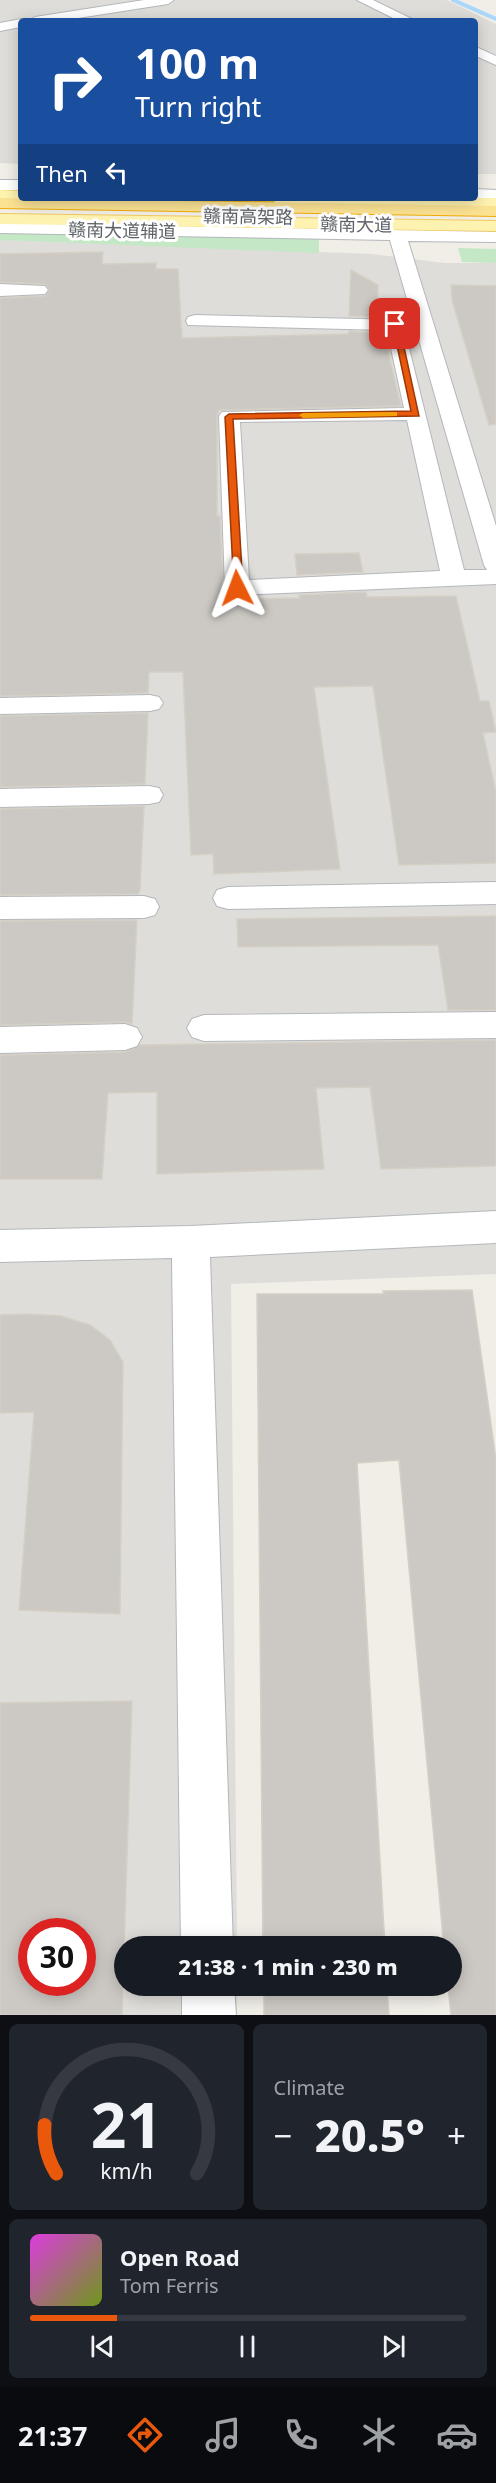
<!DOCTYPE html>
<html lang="en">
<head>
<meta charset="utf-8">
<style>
	:root { --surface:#171b24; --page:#20242c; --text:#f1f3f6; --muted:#9ea1a6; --line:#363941; --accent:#ea580c }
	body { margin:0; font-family:"Noto Sans","Noto Sans SC",sans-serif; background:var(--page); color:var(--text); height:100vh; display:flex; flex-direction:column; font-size:22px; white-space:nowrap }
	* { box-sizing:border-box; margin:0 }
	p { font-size:20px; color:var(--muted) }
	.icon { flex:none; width:33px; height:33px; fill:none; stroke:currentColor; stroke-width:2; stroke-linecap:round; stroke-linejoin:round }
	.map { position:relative; height:2015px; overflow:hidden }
	.side { display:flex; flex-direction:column; gap:9px; padding:9px; background:#0d0f14; flex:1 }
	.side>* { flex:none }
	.guide { position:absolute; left:18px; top:18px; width:460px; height:183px; border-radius:6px; box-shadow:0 3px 15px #0003; background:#1a4fa0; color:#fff; overflow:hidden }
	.speed { position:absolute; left:18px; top:1918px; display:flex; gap:12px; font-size:30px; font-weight:700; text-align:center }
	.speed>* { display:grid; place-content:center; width:78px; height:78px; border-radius:50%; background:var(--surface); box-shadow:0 3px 15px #0003; line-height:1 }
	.speed .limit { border:9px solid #d22; background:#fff; color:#111 }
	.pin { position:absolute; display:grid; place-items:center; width:51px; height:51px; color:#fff; margin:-26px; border-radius:12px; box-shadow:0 3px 9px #0006 }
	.me { position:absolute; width:66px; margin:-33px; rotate:357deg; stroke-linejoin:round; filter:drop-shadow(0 0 4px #0008) }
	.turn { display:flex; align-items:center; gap:21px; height:126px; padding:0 18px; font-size:27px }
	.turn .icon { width:78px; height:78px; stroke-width:2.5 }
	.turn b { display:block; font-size:42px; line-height:51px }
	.then { display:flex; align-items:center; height:57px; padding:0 18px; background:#0003; gap:12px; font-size:22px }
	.big { font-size:45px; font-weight:800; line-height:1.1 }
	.side .card { flex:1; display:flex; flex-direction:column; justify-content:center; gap:9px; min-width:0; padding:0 21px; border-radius:9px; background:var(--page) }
	.side .dial { align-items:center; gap:0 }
	.dial svg { height:156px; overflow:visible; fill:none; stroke:var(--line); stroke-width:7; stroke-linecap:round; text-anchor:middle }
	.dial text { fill:var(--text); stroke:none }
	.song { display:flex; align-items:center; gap:18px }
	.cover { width:72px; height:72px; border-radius:9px; background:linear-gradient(135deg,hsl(300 70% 55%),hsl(80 70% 35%)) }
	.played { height:6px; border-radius:3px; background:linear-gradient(90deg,var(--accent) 20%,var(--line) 20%) }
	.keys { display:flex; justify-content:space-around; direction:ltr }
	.heat { display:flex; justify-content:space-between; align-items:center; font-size:33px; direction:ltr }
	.side .tiles { flex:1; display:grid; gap:9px; grid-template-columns:1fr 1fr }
	.card:last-child { grid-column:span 2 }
	.trip { position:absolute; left:114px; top:1936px; width:348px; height:60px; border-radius:30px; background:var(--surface); box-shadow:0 3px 15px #0003; font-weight:800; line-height:60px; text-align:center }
	.menu { display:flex; height:96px; justify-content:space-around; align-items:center; background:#090b0e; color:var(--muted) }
	.menu .icon { width:42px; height:42px }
	.menu .current { color:var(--accent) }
	.menu b { font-size:27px; color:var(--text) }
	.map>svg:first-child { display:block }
	.industrial { fill:#dfddd9; fill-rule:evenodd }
	.green { fill:#c4e7c5 }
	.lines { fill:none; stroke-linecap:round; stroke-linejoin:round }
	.stream { stroke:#aad8fd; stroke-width:4 }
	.building { fill:#ccc9c4; stroke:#d5d0c5; stroke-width:1.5; fill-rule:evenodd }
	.minor-casing { stroke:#b4b7bb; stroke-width:2 }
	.major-casing { stroke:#efc961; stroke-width:2 }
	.highway-casing { stroke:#f1ab06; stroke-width:2 }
	.minor { fill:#fff; fill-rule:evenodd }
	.major { fill:#fdf2af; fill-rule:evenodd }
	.highway { fill:#fbe293; fill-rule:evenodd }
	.route { fill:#ea580c; stroke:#983908; stroke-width:1.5 }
	.slow { fill:#f59e0b }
	.labels { text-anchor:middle; stroke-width:6; stroke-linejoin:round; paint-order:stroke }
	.far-street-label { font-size:18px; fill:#5e6267; stroke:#fff }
</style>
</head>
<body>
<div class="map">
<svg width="496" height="2015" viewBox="0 0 496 2015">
	<rect width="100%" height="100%" fill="#f0eee7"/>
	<!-- industrial -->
	<path class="industrial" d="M0 0H447L496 24V174H476V21H21V164L0 163Z
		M0 240 372 254 445 263H496V1274L231 1284 237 1947H124V1986H237V2015H0ZM32 1932H82V1983H32Z"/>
	<!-- green -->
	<path class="green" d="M0 231 319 238V253L0 240Z
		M458 248 496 249V263L462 262Z"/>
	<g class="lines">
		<!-- stream -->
		<path class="stream" d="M453 0 496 19"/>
	</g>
	<!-- building -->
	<path class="building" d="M103 252 102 264 156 263V269H178L182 338 349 334V331L384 334 401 406 219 410 217 416V516H220L223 588 232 599 300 598 299 595 366 592 367 597 456 596 480 701H489L496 732 483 733 496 792V863L399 865 373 686 314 687 340 869 214 874 213 854 191 855 183 672H149L148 693 0 696V298L45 296 50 290 45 284 0 282V254Z
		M351 270 378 285 377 317 349 316Z
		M451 285 496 286V424L489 425 452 300Z
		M359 553 363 572 297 575 295 554Z
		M148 713 145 784 0 787V716Z
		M144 806 140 891 138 894 0 895V809Z
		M496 916V1010H448L438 945 238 947 237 919Z
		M137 920 132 1024 125 1022 0 1025V921Z
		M496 1040V1166L381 1169 370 1087 316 1088 324 1169 157 1174V1092L108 1093 102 1179H0V1055L125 1052 140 1045Z
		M472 1290 496 1459V2015H451L448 1986H452V1947H444L399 1460 357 1463 385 1947H263L257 1294H384L383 1291Z
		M29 1314 61 1316 90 1325 110 1340 123 1362 120 1614 19 1610 34 1412 0 1413V1315Z
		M132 1701 122 2015H0V1703ZM32 1932H82V1983H32Z
		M264 1986H387L389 2015H264Z"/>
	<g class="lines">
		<defs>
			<path id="minor" d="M144 0H174L168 4 59 21H29L35 17Z
				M357 0H373L416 21H399Z
				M21 19 26 21H21V27L0 31V23Z
				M476 47 496 56V65L476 56Z
				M0 180H21V190H0Z
				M476 189 496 190V200L472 198H476Z
				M0 223 496 232V242L408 241 496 526V584L237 595 228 593 225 588 219 416 222 412 404 408 387 330 188 325 186 321 188 317 195 315 402 320 464 570H487L484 565 390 240 0 233ZM407 420 440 571 249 580 240 422Z
				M0 284 45 286 48 290 45 294 0 296Z
				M150 695 159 697 163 703 159 709 150 711 0 714V698Z
				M149 786 159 788 163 795 159 802 149 804 0 807V789Z
				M496 882V904L228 909 217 906 213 898 217 890 228 887Z
				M144 896 155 899 159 907 155 915 144 918 0 919V897Z
				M496 1012V1038L204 1041 192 1037 187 1028 192 1019 204 1015Z
				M125 1024 137 1028 142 1037 137 1046 125 1050 0 1053V1027Z
				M496 1211V1243L210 1257 233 1947H181L172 1258 0 1262V1230L191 1226Z
				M182 1986H234L236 2015H182Z"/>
			<path id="major" d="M0 190 21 191V198H28L21 201 0 200Z
				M276 198H496V208L282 206 276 205 274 201Z
				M0 214 496 221V231L0 224Z"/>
			<path id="highway" d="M0 198 496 206V216L0 208Z"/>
		</defs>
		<!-- minor casing -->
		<use href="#minor" class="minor-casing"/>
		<!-- major casing -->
		<use href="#major" class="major-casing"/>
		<!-- highway casing -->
		<use href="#highway" class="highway-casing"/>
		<!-- minor -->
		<use href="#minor" class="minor"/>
		<!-- major -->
		<use href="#major" class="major"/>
		<!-- highway -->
		<use href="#highway" class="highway"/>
	</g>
	<!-- route -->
	<path class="route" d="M392 322 399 324 419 416 233 419 243 588 234 590 225 417 229 414 411 411Z"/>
	<!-- slow -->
	<path class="slow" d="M394 412H397V416L303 418 299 415 303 413Z"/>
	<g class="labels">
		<!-- far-street labels -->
		<g class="far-street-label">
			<text transform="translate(248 217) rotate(1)" y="6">赣南高架路</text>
			<text transform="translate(356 225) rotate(1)" y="6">赣南大道</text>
			<text transform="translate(122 231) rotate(1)" y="6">赣南大道辅道</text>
		</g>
	</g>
</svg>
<div class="speed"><div class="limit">30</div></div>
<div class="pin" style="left:395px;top:324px;background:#d93025"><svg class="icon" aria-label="arrive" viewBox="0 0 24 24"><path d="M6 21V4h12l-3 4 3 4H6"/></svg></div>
<svg class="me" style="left:237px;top:588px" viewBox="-20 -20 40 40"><path d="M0-17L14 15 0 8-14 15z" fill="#ea580c" stroke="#fff" stroke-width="4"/></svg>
<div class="trip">21:38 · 1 min · 230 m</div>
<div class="guide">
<div class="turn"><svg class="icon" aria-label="right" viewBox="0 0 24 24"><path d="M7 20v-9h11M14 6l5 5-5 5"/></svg><div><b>100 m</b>Turn right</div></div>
<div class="then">Then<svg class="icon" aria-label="left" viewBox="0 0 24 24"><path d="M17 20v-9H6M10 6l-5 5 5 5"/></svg></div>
</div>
</div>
<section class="side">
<div class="tiles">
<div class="card dial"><svg viewBox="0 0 100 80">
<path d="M14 69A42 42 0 1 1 86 69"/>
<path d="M14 69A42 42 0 0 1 8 44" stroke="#ea580c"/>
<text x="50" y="56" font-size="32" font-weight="700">21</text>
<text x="50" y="72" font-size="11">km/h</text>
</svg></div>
<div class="card"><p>Climate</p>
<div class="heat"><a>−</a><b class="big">20.5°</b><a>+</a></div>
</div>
<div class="card">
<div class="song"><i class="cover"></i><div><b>Open Road</b><p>Tom Ferris</p></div></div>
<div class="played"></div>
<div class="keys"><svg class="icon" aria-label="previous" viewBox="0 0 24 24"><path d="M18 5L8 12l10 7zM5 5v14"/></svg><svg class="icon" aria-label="pause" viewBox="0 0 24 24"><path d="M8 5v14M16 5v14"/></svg><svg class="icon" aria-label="next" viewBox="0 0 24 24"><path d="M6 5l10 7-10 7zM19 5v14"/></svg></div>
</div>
</div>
</section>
<nav class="menu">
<b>21:37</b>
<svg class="icon current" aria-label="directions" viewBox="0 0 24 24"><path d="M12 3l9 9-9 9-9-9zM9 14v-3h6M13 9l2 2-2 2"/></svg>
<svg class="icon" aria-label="music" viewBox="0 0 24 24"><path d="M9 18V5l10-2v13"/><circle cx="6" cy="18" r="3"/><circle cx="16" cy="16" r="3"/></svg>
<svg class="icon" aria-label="phone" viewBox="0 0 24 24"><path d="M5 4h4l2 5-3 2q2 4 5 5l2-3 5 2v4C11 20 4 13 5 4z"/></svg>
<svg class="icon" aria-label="climate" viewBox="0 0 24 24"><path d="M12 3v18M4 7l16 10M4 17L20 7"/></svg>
<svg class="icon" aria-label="car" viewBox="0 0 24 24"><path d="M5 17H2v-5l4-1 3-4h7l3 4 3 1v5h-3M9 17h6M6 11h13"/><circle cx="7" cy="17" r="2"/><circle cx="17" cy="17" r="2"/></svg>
</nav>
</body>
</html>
